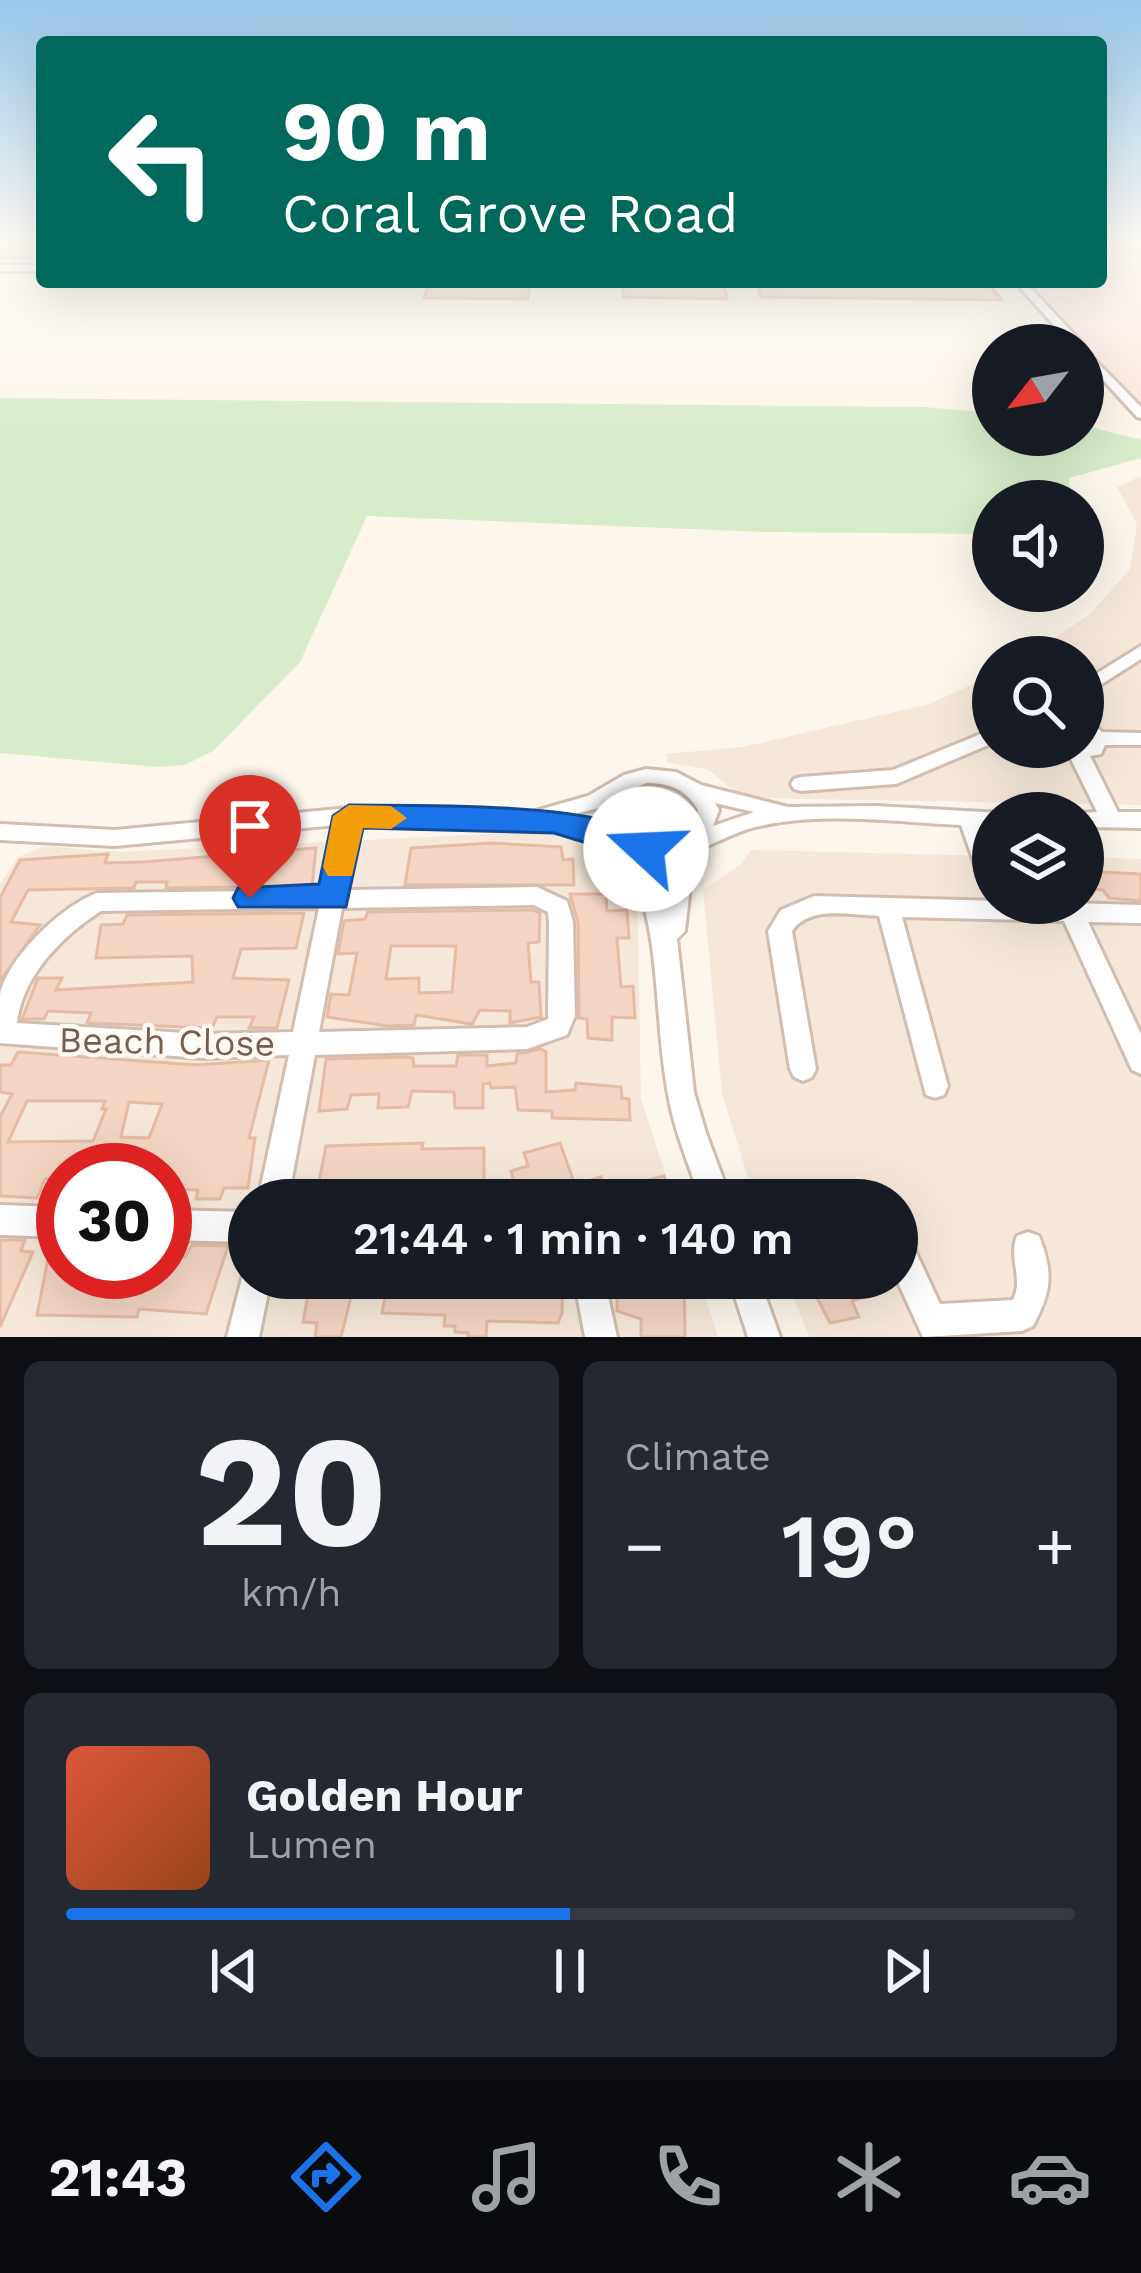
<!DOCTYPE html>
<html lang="en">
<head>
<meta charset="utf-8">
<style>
	:root { --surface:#171b24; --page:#242831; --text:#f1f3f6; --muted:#9ea1a6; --line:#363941; --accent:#1a73e8 }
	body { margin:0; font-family:"Work Sans",sans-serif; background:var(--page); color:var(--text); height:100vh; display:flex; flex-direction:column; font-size:45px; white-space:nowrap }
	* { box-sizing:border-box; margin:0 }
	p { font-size:39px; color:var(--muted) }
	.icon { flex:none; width:66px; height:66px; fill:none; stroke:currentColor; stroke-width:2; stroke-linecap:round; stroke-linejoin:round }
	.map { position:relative; height:1337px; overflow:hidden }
	.details { display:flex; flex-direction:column; gap:24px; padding:24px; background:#0d0f14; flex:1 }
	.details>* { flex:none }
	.top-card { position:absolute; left:36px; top:36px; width:1071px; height:252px; border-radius:12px; box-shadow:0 12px 48px #0002; background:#00695c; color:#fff; overflow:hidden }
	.needle { width:78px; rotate:239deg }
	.tools { position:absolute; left:972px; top:324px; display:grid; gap:24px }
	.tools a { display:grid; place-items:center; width:132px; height:132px; border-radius:50%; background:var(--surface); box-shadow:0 12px 48px #0002; font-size:60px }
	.speed { position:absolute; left:36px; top:1143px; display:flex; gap:24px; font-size:60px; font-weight:700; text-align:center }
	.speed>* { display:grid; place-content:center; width:156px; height:156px; border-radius:50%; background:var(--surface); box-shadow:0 12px 48px #0002; line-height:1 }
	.speed .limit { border:18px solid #d22; background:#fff; color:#111 }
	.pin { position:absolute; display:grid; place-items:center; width:102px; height:102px; color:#fff; margin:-123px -51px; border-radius:50% 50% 50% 0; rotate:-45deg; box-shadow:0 0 12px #0007 }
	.pin .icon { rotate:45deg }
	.me { position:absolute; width:132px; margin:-66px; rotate:290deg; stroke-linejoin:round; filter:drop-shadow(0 0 9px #0008) }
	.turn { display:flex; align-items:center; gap:42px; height:252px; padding:0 48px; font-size:54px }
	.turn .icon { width:156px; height:156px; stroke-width:2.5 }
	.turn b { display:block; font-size:84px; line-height:102px }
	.big { font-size:90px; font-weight:600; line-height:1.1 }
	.details .widget { flex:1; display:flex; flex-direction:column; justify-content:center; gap:18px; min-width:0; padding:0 42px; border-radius:18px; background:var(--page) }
	.details .dial { align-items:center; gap:0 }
	.dial b { font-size:156px; line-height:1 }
	.song { display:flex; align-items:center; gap:36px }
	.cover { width:144px; height:144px; border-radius:18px; background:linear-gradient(135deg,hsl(10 70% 55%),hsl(20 70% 35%)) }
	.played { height:12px; border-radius:6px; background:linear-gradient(90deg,var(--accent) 50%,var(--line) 50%) }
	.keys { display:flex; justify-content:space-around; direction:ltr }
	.heat { display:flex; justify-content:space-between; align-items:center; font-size:66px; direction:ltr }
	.details .tiles { flex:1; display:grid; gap:24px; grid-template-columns:1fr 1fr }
	.widget:last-child { grid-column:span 2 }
	.trip { position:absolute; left:228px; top:1179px; width:690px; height:120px; border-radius:60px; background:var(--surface); box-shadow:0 12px 48px #0002; font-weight:600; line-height:120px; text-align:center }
	.menu { display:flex; height:192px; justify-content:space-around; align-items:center; background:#090b0e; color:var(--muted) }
	.menu .icon { width:84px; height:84px }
	.menu .selected { color:var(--accent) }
	.menu b { font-size:54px; color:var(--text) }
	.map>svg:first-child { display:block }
	.residential { fill:#f5e8da; fill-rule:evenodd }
	.commercial { fill:#fde8e0 }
	.green { fill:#d8ecc9 }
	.building { fill:#f3d5c3; stroke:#e6bba3; stroke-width:3; fill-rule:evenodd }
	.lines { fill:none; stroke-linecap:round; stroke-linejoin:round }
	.minor-casing { stroke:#d1beb0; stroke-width:6 }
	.primary-casing { stroke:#dad1cd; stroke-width:6 }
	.minor { fill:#fff; fill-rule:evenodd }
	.primary { fill:#fbd9a5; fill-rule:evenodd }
	.route { fill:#1a73e8; stroke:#114b97; stroke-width:3 }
	.slow { fill:#f59e0b }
	.labels { text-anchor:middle; stroke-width:9; stroke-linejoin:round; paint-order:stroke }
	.near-street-label { font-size:36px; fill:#7a5c4d; stroke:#fffaf3 }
</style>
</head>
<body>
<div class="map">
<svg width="1141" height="1337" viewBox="0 0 1141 1337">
	<rect width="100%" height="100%" fill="#fdf6ec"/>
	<!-- residential -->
	<path class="residential" d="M1141 476V805L742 798 709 770 667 762 666 754 742 747 929 704 993 675V747H1083V657H1025L1089 615 1130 569 1137 524 1117 487Z
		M507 833 571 834 592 858 637 878 641 1099 674 1200H249V1278H699L718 1337H0V884L18 857 44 846 119 852ZM63 1170H165V1272H63Z
		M751 850 993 856V903H1083V857L1141 859V1337H809L786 1278H897V1200H755L722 1094 703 890 740 865Z"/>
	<!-- commercial -->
	<path class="commercial" d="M1101 253H1141V414L1020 282H1101Z"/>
	<!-- green -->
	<path class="green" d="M0 398 924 407 993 413V435H1083V425L1141 440V458L1069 478 1071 501H993V534L765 532 367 516 300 662 213 751 185 765 157 767 0 753Z"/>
	<!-- building -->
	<path class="building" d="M429 282H531L528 299 424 298Z
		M623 282H724L727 299 623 297Z
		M756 282H987L1002 300 761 297Z
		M492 843 561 847 563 860 573 859 574 885H405L411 848Z
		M316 848 312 886 166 888 167 882H136L134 888 28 890 11 922 40 925 0 981V898L20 860 108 854 105 863 143 862Z
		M1083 871 1141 874V901L1109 898 1103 890 1083 888Z
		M570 894H606L607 911 627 910 629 938H617L621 987 633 986 635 1018 612 1017V1040L588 1038 587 1019 579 1018 578 922Z
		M533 910 540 913 539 942 528 943 531 982H539L541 1017 510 1023V1011L480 1010 472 1024 416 1015 414 1025 388 1026 327 1017 331 994 349 995 357 953 338 954 344 921 365 919 368 912ZM391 946H456L452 992 419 993V978L386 979Z
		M304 913 296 948 241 949 233 978 289 980 277 1028H249L254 1017H217L212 1028 87 1023 91 1013 48 1011 44 1019H22L38 978H62L56 990 193 982 192 956 96 958 101 925 123 924 127 915Z
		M541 1049 546 1052V1092L575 1090 576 1083 621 1087 622 1098 629 1099 630 1120 552 1118V1111L518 1110 515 1087 491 1088 490 1083 483 1084V1108H455L454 1092 412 1091 408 1107 378 1108 379 1094 351 1095 347 1109 319 1111 326 1059 407 1057 413 1058 414 1066H456L458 1055H487V1066L516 1063 517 1054Z
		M18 1052 196 1065 269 1060 249 1138H255L248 1188H224L220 1199H196L198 1190 165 1189V1170H63V1179H45L37 1198 0 1196V1117L12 1094 0 1092V1065H11ZM27 1101H105L102 1109H106L93 1141 8 1142ZM129 1102 162 1104 149 1138 121 1137Z
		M423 1143 422 1149 484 1148V1198L435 1200 436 1192 404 1193 403 1200H380L381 1194 343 1195 342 1200 316 1197 326 1146Z
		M560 1143 575 1185 601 1177 605 1191 664 1176 672 1200H518L511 1171 528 1166 524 1153Z
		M0 1240H25L21 1251 33 1252 0 1327Z
		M192 1245 228 1246 206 1314 139 1309 137 1317 37 1315 49 1254 63 1256V1272H165V1255L185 1257Z
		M292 1278H563L562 1313 558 1323 487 1321 486 1337H468V1333L455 1332V1326H444L445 1315 382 1313 385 1297H351L341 1337H315L317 1323 303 1322 308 1295 289 1294Z
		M629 1278H684L685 1337H641V1319L617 1311V1285L629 1286Z
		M807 1278H855L864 1297 852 1301 859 1317 830 1323Z"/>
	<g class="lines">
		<defs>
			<path id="minor" d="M0 265H42V271H0Z
				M1015 282H1025L1082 343 1084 345 1083 346 1072 345Z
				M1083 348 1141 407V418L1137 417 1083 358Z
				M1141 646V659L1083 696V682Z
				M1083 719 1090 721 1102 732 1141 733V745H1105L1101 754 1090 756 1118 812H1141V828L1083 827V813H1077L1097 812 1070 757 1053 752 1050 747H1083L1087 739 1083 736Z
				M993 729V743L896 784 801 791 794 789 791 784 794 779 801 777 893 770Z
				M646 769 676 772 701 785 788 807 876 806 1001 813H993V826L983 825 993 854V894L985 891 982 885 961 825C895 822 821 811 755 827 734 832 715 844 694 851L685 931 677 939 694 1092 706 1133 731 1200H701C689 1165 674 1130 668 1094 652 1005 664 936 624 849 551 815 439 825 358 824L346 890 537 887 567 901 573 922 575 1016 567 1035 527 1049 315 1055 288 1200H258L289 1055 202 1058 0 1043C0 1028 0 1010 0 995 7 958 63 905 97 893L323 890 337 825 115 846 0 840V824L115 830 349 808 532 812 588 796 624 775ZM646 783C669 783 686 789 698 810L688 837C662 844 644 842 622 827L619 801 626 793ZM715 803 754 812 713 826 719 810ZM599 808 601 824 566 816ZM650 857H672L666 897ZM534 905 548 912 549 922 548 1019 527 1027 319 1032 342 908ZM319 908 293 1032 202 1034 17 1023C22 976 63 935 101 911Z
				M814 896 1141 905V923L1088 922 1141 1034V1074L1132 1070 1064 921 902 917 948 1086 944 1095 935 1098 926 1095 879 916C850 915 810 905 792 931L816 1069 812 1077 803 1081 794 1077 790 1069 768 931 781 910Z
				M0 1205 63 1207V1237L0 1235Z
				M165 1210 249 1212V1242L165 1240Z
				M1028 1232 1039 1236C1054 1274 1051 1292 1033 1326L1022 1331 923 1337 896 1278 897 1241 901 1240 912 1244 940 1304 1013 1300C1024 1279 1008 1258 1017 1236Z
				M249 1265V1278H271L259 1337H227L245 1267Z
				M574 1278H604L617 1337H585Z
				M729 1278H759L780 1337H748Z"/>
			<path id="primary" d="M1101 243H1141V250H1101Z
				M42 246V256L0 257V247Z"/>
		</defs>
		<!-- minor casing -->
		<use href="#minor" class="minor-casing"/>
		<!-- primary casing -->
		<use href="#primary" class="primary-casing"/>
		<!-- minor -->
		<use href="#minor" class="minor"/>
		<!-- primary -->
		<use href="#primary" class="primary"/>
	</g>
	<!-- sky -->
	<linearGradient id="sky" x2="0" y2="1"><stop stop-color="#97c7e8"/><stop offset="0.56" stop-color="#fefbf6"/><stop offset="1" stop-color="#fefbf6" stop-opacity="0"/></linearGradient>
	<rect width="1141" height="431" fill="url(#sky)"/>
	<!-- route -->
	<path class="route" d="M349 805C406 806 635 799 662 849L646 861 554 833 363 828 346 907H238L233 898 238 888 319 884 333 816Z"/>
	<!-- slow -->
	<path class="slow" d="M349 805 391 806 407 818 391 829 363 828 352 876H328L323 867 333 816Z"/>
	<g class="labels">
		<!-- near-street labels -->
		<g class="near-street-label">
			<text transform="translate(167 1041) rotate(1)" y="13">Beach Close</text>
		</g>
	</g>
</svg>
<div class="tools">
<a><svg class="needle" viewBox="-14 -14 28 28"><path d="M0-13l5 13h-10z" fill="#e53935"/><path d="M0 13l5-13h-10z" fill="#9ea1a6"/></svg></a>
<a><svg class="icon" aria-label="sound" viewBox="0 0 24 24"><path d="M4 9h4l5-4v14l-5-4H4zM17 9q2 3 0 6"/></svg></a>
<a><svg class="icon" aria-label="search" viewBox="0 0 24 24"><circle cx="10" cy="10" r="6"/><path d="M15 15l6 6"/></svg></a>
<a><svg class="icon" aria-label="layers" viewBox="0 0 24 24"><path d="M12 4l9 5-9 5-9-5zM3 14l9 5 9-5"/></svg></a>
</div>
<div class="speed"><div class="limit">30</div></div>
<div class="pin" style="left:250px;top:898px;background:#d93025"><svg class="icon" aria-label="arrive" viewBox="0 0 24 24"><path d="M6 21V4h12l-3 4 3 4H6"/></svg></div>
<svg class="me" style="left:646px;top:849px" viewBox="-20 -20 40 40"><circle r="19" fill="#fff"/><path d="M0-13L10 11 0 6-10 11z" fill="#1a73e8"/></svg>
<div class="trip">21:44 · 1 min · 140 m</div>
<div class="top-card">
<div class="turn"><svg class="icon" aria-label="left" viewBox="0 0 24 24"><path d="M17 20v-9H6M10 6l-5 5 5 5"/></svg><div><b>90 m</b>Coral Grove Road</div></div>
</div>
</div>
<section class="details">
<div class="tiles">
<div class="widget dial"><b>20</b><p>km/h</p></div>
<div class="widget"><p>Climate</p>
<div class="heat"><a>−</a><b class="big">19°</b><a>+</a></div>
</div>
<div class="widget">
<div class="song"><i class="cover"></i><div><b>Golden Hour</b><p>Lumen</p></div></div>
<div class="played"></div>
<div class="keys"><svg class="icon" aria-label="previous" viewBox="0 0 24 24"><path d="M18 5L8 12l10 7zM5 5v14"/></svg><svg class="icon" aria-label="pause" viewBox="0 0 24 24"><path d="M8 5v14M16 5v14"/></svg><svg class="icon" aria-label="next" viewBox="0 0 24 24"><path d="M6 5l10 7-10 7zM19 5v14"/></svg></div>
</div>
</div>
</section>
<nav class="menu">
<b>21:43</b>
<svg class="icon selected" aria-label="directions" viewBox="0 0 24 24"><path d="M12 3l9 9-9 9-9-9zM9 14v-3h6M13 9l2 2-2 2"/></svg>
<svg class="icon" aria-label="music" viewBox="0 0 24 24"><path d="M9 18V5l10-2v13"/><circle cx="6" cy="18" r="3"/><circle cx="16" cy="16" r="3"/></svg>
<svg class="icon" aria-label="phone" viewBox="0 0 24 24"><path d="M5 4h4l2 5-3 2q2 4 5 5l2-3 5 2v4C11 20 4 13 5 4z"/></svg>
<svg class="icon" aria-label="climate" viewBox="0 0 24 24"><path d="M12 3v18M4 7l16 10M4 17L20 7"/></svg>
<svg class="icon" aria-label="car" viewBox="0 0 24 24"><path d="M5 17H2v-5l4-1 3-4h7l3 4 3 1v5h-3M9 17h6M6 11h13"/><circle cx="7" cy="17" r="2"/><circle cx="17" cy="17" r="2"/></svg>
</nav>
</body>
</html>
